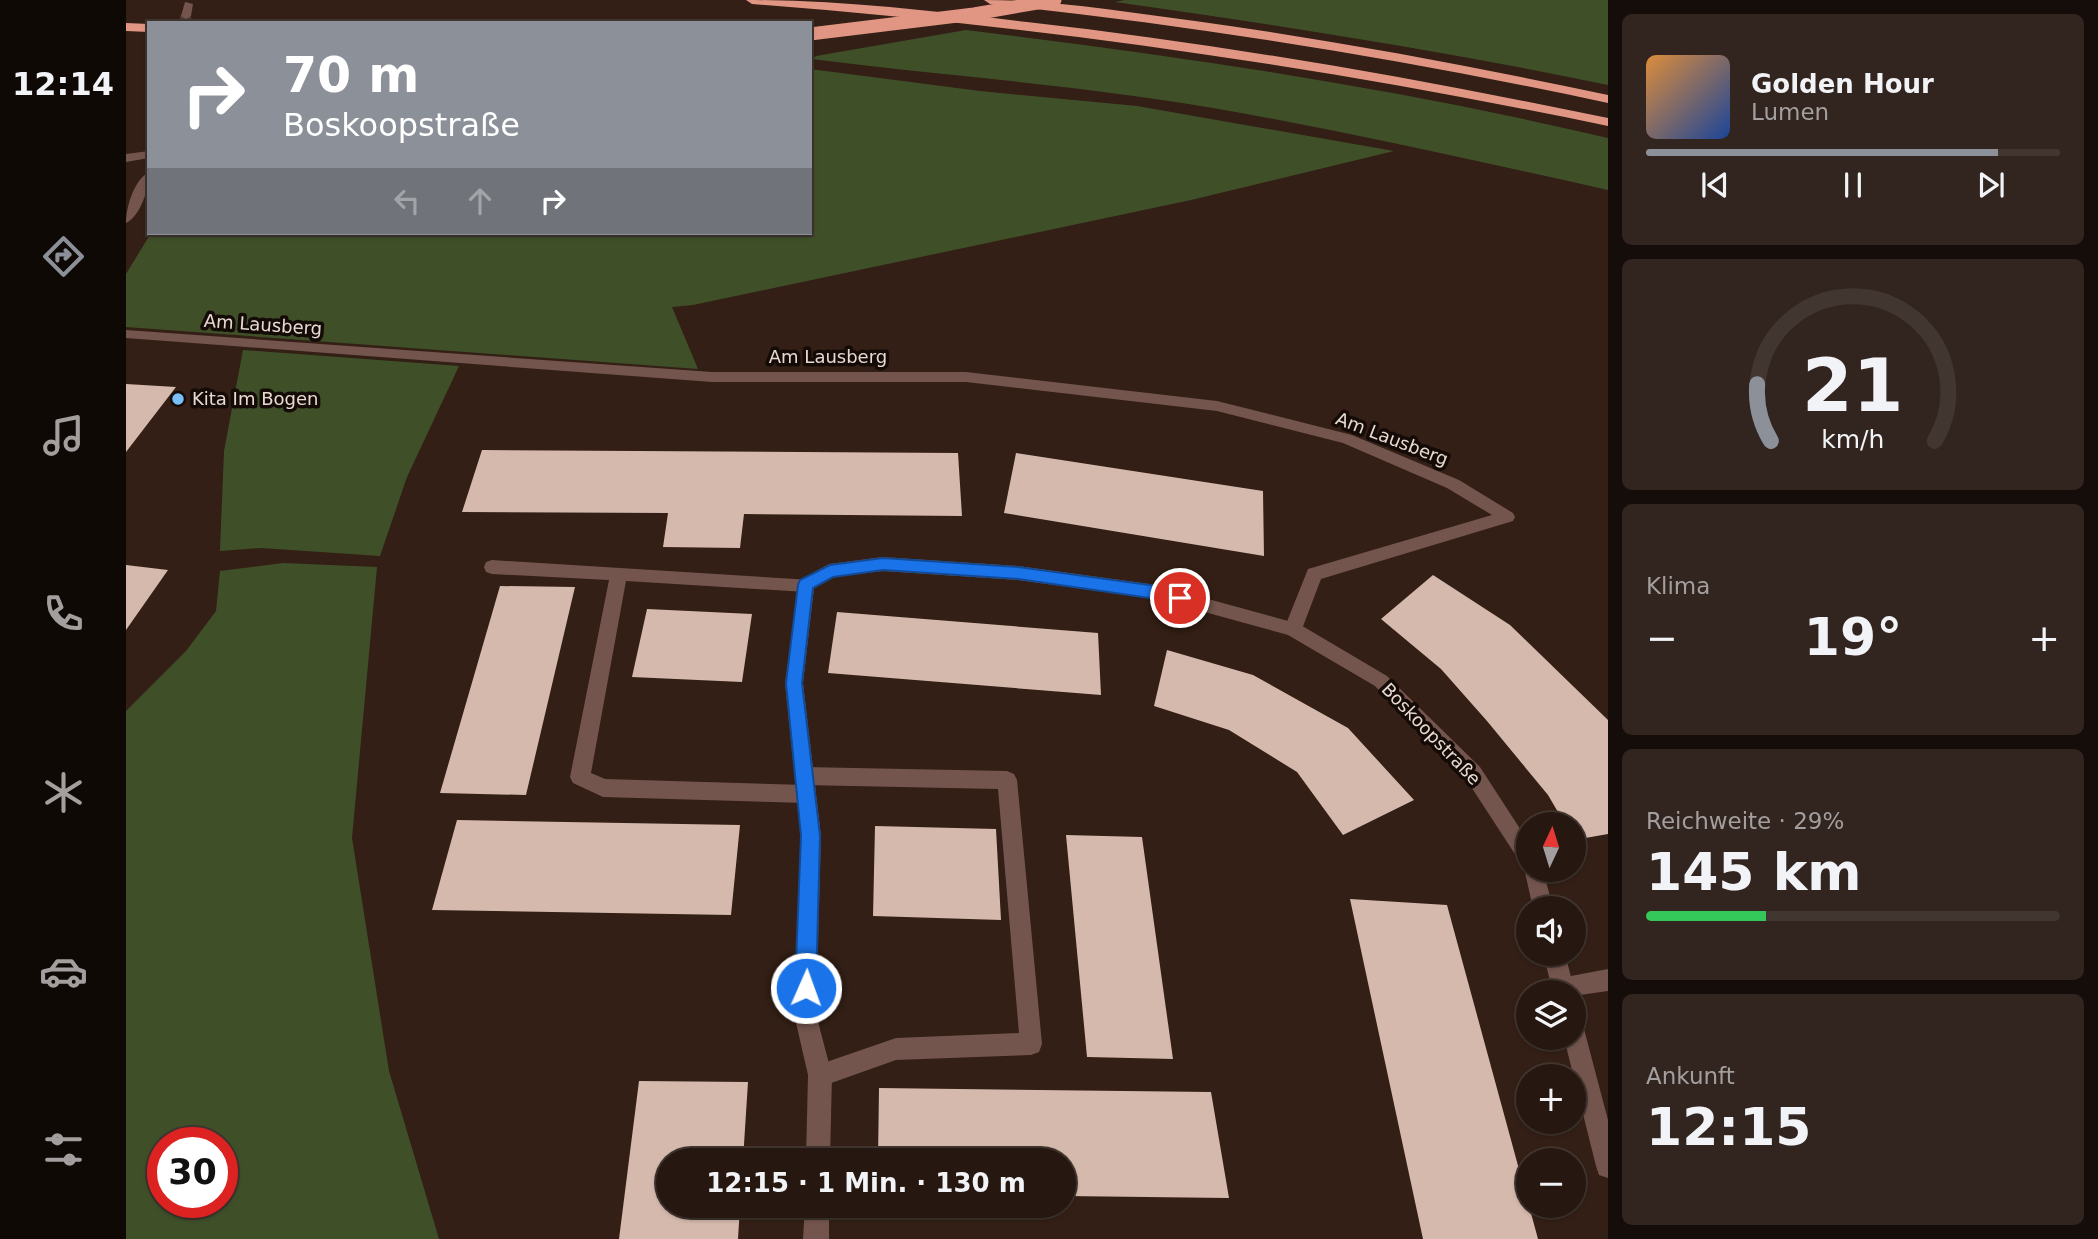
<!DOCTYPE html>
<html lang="de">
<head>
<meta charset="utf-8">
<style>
	:root { --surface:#261710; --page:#32241e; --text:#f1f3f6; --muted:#a49f9f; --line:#423630; --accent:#8c9099 }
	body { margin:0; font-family:"DejaVu Sans",sans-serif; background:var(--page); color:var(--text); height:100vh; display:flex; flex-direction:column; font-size:26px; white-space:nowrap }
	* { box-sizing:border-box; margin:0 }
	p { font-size:23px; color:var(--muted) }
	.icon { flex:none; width:38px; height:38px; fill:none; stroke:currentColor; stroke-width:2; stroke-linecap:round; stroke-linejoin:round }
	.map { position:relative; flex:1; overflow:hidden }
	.panel { display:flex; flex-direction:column; gap:14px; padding:14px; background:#150d09; width:490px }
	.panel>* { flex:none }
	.guide { position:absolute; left:21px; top:21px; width:665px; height:214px; border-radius:0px; box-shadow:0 2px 5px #0004,0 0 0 2px var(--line); background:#8c9099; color:#fff; overflow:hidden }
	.needle { width:46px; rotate:4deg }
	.controls { position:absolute; left:1390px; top:812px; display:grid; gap:14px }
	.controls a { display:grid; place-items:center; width:70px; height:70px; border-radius:50%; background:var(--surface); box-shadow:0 2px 5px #0004,0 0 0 2px var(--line); font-size:35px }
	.speed { position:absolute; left:21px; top:1127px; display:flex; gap:14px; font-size:35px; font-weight:700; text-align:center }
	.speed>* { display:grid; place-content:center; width:91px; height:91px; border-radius:50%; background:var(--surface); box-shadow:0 2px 5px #0004,0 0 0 2px var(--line); line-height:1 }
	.speed .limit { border:10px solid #d22; background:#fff; color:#111 }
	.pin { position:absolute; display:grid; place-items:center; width:60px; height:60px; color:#fff; margin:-30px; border:4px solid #fff; border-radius:50%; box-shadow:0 2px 7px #0007 }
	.me { position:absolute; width:77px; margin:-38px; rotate:2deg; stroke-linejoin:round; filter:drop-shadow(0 0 5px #0008) }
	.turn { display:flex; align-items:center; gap:24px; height:147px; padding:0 21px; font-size:32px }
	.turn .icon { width:91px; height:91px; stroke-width:2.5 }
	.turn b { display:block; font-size:49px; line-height:60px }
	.lanes { display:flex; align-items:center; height:66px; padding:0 21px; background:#0003; justify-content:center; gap:35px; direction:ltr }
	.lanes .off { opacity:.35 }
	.big { font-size:52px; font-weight:600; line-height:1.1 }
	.panel .tile { flex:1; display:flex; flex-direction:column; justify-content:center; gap:10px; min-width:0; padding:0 24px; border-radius:10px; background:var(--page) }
	.panel .dial { align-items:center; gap:0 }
	.dial svg { height:182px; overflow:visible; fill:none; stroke:var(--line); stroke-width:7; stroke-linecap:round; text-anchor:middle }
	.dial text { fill:var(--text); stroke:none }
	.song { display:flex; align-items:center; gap:21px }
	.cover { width:84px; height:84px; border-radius:10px; background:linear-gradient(135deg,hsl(30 70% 55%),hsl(220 70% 35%)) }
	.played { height:7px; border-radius:4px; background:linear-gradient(90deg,var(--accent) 85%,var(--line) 85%) }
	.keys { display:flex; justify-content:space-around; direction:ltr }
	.heat { display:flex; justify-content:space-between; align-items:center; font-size:38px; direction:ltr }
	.charge { height:10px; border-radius:5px; background:linear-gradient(90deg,#34c759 29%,var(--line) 0) }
	.trip { position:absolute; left:530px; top:1148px; width:420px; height:70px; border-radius:35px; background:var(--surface); box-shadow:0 2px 5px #0004,0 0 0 2px var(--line); font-weight:600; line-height:70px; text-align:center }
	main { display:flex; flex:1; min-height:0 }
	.dock { display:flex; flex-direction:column; width:126px; justify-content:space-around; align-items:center; background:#0f0906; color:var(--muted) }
	.dock .icon { width:49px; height:49px }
	.dock .selected { color:var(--accent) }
	.dock b { font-size:32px; color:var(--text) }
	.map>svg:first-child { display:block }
	.green { fill:#3f5029; fill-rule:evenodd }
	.building { fill:#d5b9ad }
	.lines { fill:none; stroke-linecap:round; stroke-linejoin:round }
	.minor-tunnel { stroke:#4e3b32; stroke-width:11; stroke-dasharray:11 5; stroke-linecap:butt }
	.service { fill:#73554d; fill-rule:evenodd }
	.minor { fill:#73554d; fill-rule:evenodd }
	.motorway { fill:#e19684; fill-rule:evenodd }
	.motorway-bridge { stroke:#e19684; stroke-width:13 }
	.route { fill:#1a73e8; stroke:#114b97; stroke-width:2 }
	.poi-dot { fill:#78bff7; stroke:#140b07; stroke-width:2.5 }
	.labels { text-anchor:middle; stroke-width:7; stroke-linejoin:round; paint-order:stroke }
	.street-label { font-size:18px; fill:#e8d9d3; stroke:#140b07 }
	.poi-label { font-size:18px; fill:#e8d9d3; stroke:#140b07; text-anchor:start }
</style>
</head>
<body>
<main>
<nav class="dock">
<b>12:14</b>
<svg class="icon selected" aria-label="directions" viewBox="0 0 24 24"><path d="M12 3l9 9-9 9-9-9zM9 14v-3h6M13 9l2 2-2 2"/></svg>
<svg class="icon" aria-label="music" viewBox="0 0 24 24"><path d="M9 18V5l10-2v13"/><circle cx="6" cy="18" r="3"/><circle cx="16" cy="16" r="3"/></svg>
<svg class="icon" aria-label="phone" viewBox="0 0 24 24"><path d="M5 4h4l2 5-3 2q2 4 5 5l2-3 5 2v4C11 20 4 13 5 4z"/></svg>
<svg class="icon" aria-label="climate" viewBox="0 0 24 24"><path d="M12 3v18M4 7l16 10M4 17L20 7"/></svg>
<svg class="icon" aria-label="car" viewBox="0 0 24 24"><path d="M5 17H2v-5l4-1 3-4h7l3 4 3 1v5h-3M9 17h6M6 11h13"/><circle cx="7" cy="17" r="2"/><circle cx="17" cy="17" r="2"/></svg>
<svg class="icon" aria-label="filters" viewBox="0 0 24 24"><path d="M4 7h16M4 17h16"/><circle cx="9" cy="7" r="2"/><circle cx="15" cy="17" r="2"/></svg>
</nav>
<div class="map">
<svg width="1482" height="1239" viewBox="0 0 1482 1239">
	<rect width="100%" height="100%" fill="#331f15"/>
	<!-- green -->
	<path class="green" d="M999 0H1482V85C1319 51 1154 25 989 2Z
		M840 30C1056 56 1270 88 1482 138V190C1351 161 1219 131 1087 108 954 85 819 76 686 59L690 56Z
		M684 69 854 91 1011 106 1268 151 1065 200 567 305 546 307 572 369 0 327V274L25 233H684Z
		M117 350 333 366 281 477 254 556 135 548 94 551 98 451Z
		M157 563 251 567 226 838 263 1071 313 1239H0V711L60 651 90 611 94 571ZM37 1143H96V1202H37Z"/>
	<!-- building -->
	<path class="building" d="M0 384 50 387 0 452Z
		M356 450 832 453 836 516 618 514 614 548 537 547 542 513 336 512Z
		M890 453 1137 491 1138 556 878 513Z
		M0 565 42 570 0 630Z
		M1307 575 1384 625 1482 720V834L1448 840 1447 824H1439L1422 795 1361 721 1315 669 1255 619Z
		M374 586 449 587 400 795 314 793Z
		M521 609 626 614 616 682 506 677Z
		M711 612 972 633 975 695 702 673Z
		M1041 650 1127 675 1222 728 1288 800 1217 835 1171 772 1103 730 1028 706Z
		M331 820 614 825 605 915 306 910Z
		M749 826 870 829 875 920 747 916Z
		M940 835 1016 837 1047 1059 961 1057Z
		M1224 899 1321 905 1412 1239H1297Z
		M513 1081 622 1082 617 1160H542V1206H614L612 1239H493Z
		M753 1088 1085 1092 1103 1198 938 1196V1160H752Z"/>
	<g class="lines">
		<!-- minor-tunnel -->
		<path class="minor-tunnel" d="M59 23 60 16"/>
		<!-- service -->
		<path class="service" d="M23 151V158L0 162V154Z
			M0 330 586 372H840L1091 401 1226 435 1333 480 1387 513 1389 517 1387 521 1195 579 1176 629 1173 634 1167 636 1161 634 1158 629 1182 569 1366 515 1321 488 1217 443 1091 411 840 382H586L0 338Z
			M366 560 686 580 689 585 686 590 680 592 500 581 465 773 479 779 680 785 687 788 690 794 687 800 680 803 477 797 447 783 444 777 483 580 366 574 360 572 358 567 360 562Z
			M678 767 881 771 888 774 891 780 916 1044 913 1052 905 1055 770 1060 694 1087 686 1083 682 1075 686 1067 770 1038 893 1033 872 789 678 785 671 782 668 776 671 770Z
			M1482 969V991L1447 996V992H1428L1426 987 1429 979Z"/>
		<!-- minor -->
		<path class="minor" d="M59 2 67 4 65 16 60 19 55 16Z
			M23 172C23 188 15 216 0 223 0 207 8 180 23 172Z
			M757 557 892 566 1031 585 1173 624 1261 676 1354 767 1402 841V870H1417L1427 908H1407L1398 868 1340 779 1249 686 1162 635 1031 599 892 580 757 571 707 577 688 588 677 683 695 836 690 1014 706 1075 704 1160H680L682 1075 668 1014 675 836 659 683 674 580 703 564Z
			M1417 954H1439L1449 992 1447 996V992H1427Z
			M1447 1018 1455 1021 1458 1029 1482 1120V1178L1473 1175 1470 1166 1438 1038H1447Z
			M679 1206H703V1239H677Z"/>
		<!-- motorway -->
		<path class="motorway" d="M620 0C714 0 807 11 901 22 1096 44 1289 78 1482 118V126C1199 67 915 26 626 4Z
			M858 0C929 0 999 12 1069 21 1208 40 1345 66 1482 95V103C1277 59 1072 26 864 4Z
			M0 23 23 24V32L0 31Z"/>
		<!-- motorway-bridge -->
		<path class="motorway-bridge" d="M684 34 848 14 929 0"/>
	</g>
	<!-- route -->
	<path class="route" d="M757 558 892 567 1031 586 1060 594 1062 598 1054 605 1031 599 892 579 757 570 707 577 687 588 676 683 694 836 690 988 687 995 680 998 672 995 669 988 675 836 660 683 672 585 674 580 704 565Z"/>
	<!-- markers -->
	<circle class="poi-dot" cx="52" cy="399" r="7"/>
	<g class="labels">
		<!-- street labels -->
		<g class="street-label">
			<text transform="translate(137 325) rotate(4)" y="6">Am Lausberg</text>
			<text x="702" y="363">Am Lausberg</text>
			<text transform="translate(1266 439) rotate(21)" y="6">Am Lausberg</text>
			<text transform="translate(1305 734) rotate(46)" y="6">Boskoopstraße</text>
		</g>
		<!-- poi labels -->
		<g class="poi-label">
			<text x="66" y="405">Kita Im Bogen</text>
		</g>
	</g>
</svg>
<div class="controls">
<a><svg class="needle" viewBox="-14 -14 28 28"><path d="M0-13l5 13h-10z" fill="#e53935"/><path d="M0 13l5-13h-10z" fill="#a49f9f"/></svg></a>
<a><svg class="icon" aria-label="sound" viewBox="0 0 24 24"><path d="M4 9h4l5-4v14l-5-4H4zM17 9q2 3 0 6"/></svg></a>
<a><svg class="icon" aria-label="layers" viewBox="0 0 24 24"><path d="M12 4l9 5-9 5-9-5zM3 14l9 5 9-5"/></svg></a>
<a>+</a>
<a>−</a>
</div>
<div class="speed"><div class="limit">30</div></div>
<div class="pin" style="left:1054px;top:598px;background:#d93025"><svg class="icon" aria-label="arrive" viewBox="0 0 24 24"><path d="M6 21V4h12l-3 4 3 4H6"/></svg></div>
<svg class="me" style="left:680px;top:988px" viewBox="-20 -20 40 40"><circle r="17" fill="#1a73e8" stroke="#fff" stroke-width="3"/><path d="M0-11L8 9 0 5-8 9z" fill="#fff"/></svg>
<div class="trip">12:15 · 1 Min. · 130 m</div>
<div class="guide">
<div class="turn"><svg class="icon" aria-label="right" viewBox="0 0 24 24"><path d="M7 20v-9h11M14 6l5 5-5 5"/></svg><div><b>70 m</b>Boskoopstraße</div></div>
<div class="lanes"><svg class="icon off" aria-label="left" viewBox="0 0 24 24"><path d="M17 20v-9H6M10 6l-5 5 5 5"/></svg><svg class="icon off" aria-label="ahead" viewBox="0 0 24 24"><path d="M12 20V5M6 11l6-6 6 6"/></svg><svg class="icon" aria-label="right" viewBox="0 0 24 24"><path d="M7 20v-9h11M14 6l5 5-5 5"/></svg></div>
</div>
</div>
<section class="panel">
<div class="tile">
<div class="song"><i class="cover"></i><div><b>Golden Hour</b><p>Lumen</p></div></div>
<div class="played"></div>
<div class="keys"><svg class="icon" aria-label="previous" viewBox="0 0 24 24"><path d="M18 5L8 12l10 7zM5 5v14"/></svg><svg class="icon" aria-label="pause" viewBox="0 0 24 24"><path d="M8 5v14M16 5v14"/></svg><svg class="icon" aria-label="next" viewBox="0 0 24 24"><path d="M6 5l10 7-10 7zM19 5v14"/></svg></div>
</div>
<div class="tile dial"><svg viewBox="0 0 100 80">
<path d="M14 69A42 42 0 1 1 86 69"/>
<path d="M14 69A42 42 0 0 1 8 44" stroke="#8c9099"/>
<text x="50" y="56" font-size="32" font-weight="700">21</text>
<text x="50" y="72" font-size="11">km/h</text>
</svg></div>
<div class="tile"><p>Klima</p>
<div class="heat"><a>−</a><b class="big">19°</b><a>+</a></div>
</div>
<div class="tile"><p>Reichweite · 29%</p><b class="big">145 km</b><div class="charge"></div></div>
<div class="tile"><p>Ankunft</p><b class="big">12:15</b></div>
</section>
</main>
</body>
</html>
